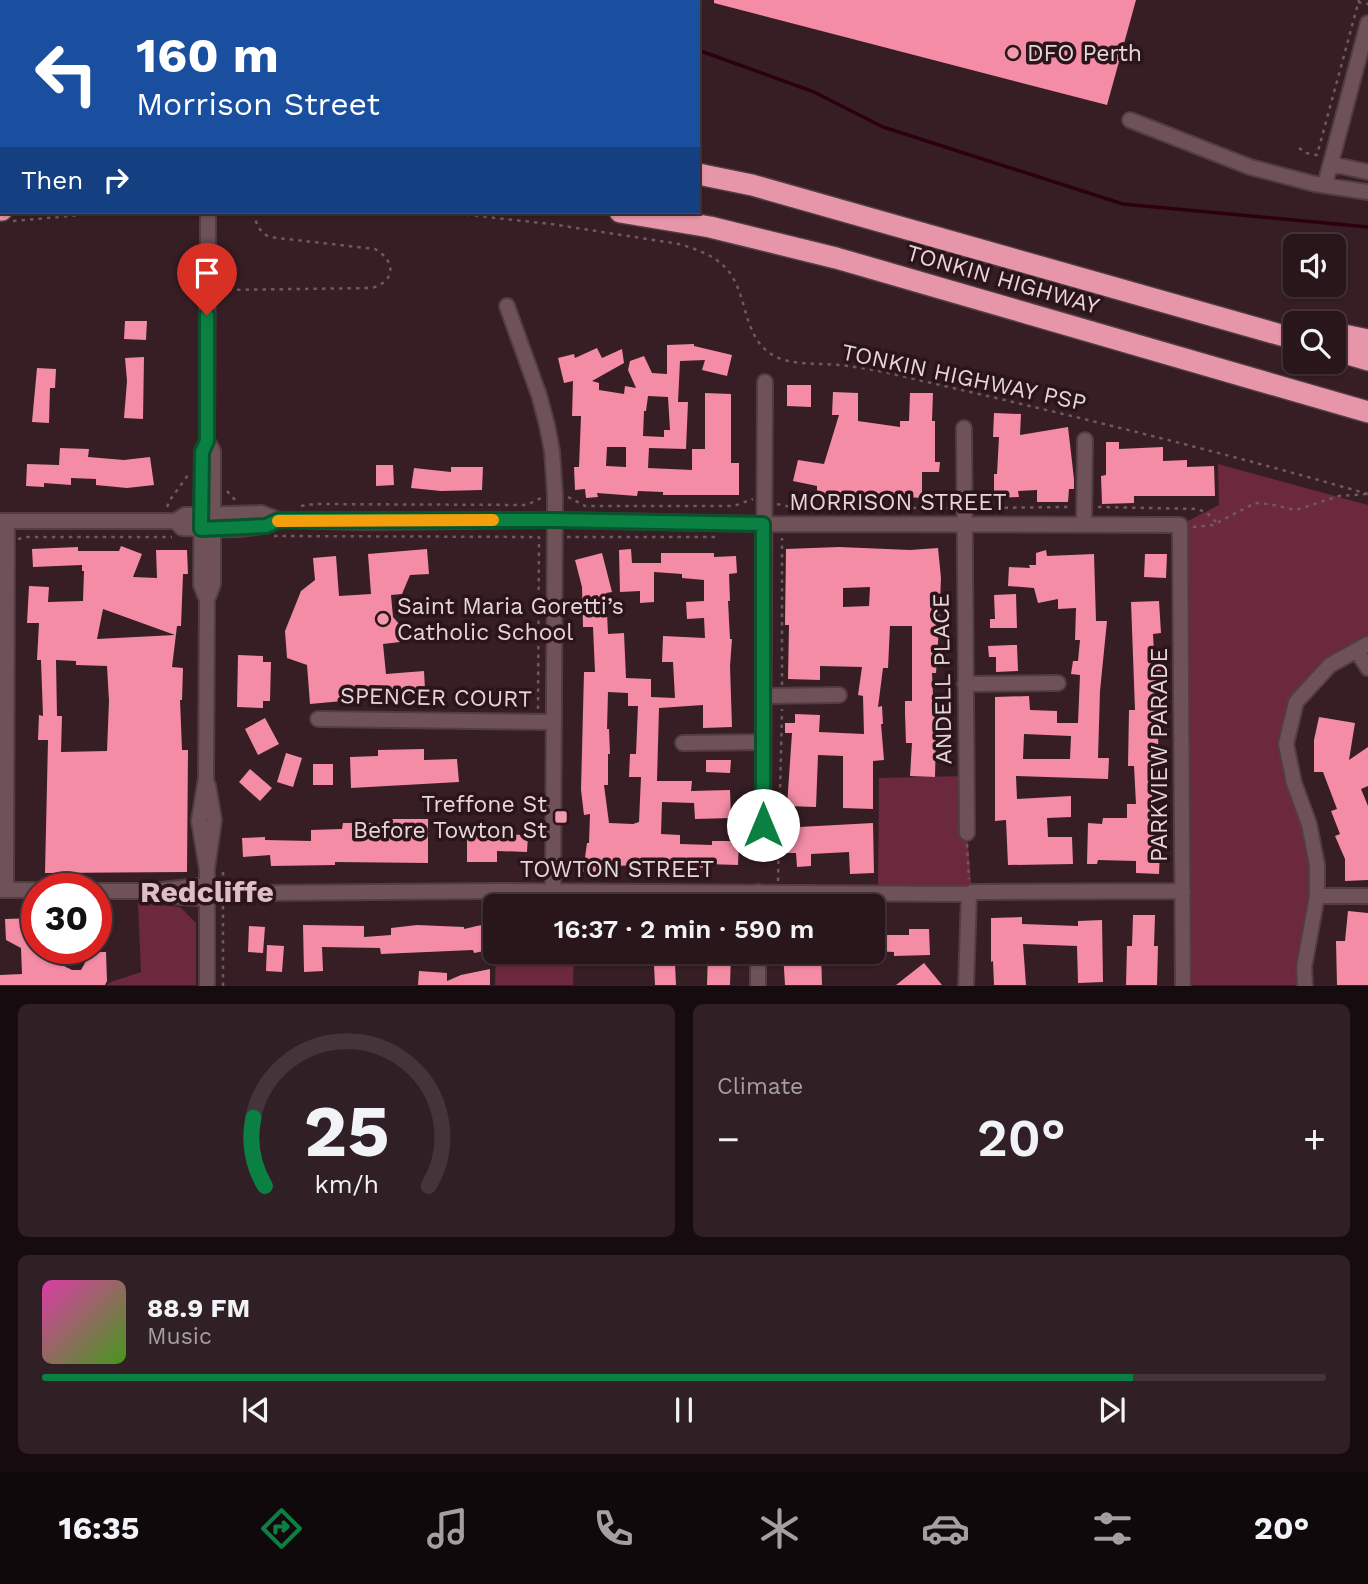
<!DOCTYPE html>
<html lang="en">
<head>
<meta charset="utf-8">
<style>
	:root { --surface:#28161b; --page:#301f24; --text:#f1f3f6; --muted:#a59fa3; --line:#44353a; --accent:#0b8043 }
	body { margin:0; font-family:"Work Sans",sans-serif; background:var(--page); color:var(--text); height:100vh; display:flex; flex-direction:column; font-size:26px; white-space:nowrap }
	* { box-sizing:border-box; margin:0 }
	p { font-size:23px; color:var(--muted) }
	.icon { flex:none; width:38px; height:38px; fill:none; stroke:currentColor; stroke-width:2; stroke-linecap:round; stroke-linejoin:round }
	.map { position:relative; height:986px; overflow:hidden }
	.sheet { display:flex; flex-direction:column; gap:18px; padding:18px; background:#160c0f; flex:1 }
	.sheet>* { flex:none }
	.guide { position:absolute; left:0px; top:0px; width:700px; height:214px; box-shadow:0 2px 5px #0004,0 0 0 2px var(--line); background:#1a4fa0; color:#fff; overflow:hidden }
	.controls { position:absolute; left:1283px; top:234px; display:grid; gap:14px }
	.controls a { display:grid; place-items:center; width:63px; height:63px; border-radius:10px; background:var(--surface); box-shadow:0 2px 5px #0004,0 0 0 2px var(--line); font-size:35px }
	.speed { position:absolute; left:21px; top:873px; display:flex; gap:14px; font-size:35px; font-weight:700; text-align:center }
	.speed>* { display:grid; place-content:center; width:91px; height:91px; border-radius:50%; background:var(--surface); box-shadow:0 2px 5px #0004,0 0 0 2px var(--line); line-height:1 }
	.speed .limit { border:10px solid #d22; background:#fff; color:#111 }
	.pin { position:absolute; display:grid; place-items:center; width:60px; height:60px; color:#fff; margin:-72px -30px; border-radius:50% 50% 50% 0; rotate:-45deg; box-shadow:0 0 7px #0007 }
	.pin .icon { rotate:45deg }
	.me { position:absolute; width:77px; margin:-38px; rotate:0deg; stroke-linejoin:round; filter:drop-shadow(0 0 5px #0008) }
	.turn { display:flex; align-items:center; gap:24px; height:147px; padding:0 21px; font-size:32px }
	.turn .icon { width:91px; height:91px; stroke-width:2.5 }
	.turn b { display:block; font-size:49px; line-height:60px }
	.then { display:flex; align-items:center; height:66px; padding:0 21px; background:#0003; gap:14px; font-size:26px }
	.big { font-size:52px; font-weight:600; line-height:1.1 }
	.sheet .card { flex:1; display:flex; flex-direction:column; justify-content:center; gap:10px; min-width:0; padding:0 24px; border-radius:10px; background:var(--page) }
	.sheet .dial { align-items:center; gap:0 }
	.dial svg { height:182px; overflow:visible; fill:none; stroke:var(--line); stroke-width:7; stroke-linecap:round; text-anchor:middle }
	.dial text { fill:var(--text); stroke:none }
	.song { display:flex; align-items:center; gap:21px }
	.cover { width:84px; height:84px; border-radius:10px; background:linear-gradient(135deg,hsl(320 70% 55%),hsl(100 70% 35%)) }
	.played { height:7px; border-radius:4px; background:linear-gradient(90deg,var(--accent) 85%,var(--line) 85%) }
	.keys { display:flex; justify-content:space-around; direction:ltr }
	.heat { display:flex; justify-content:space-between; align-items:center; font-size:38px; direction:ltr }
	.sheet .tiles { flex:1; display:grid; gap:18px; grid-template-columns:1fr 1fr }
	.card:last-child { grid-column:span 2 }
	.trip { position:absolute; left:483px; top:894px; width:402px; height:70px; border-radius:10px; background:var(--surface); box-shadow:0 2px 5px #0004,0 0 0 2px var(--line); font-weight:600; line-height:70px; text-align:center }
	.dock { display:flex; height:112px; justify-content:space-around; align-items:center; background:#10090b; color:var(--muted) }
	.dock .icon { width:49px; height:49px }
	.dock .active { color:var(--accent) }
	.dock b { font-size:32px; color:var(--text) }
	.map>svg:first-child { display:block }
	.green { fill:#6c293d }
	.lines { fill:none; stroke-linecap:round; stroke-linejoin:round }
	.stream { stroke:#2d0010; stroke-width:3.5 }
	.building { fill:#f48ca6; fill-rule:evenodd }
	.minor-casing { stroke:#513d42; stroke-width:18 }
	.highway-casing { stroke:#513d42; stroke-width:24 }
	.path { stroke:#6e595e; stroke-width:2.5; stroke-dasharray:3.5 5; stroke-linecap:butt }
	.minor { stroke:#6e5258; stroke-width:14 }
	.highway { stroke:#e696a8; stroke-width:21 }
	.route-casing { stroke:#07532c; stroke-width:18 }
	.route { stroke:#0b8043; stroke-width:12 }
	.slow { stroke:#f59e0b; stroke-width:12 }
	.poi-dot { fill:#f29aae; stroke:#2b151a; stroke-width:2.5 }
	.labels { text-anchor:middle; stroke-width:7; stroke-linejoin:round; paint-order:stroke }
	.poi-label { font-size:23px; fill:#e6d5d9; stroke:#2b151a; text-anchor:start }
	.street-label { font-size:23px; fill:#e6d5d9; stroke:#2b151a }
	.district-label { font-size:30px; font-weight:bold; fill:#debdc4; stroke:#2b151a }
</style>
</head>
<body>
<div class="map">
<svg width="1368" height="986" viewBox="0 0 1368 986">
	<rect width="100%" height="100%" fill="#361e24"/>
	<!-- green -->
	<path class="green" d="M1218 464 1368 505V644L1357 651 1296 702 1286 744 1317 865 1305 985H1183L1180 525 1219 505Z
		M966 776 967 833 972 892 878 893 879 778Z
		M138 903 180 907 196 923V985H106L111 982 141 972Z
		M496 952H574L573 985H495Z"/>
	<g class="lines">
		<!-- stream -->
		<path class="stream" d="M539 0 543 2
			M698 50 814 92 883 127 1123 204 1368 227"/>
	</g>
	<!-- building -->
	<path class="building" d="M714 0H1136L1107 105 714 3Z
		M125 321H147L146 340 124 339Z
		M694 344V346L732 355 727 376 702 370 705 360 680 361 678 402H688L686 449 649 448 648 468 692 470V449H705V393L731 394V463H739V495H663V492L638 491 637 496 597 493 598 497 586 498 585 489 575 490 574 467H579L581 416H572L573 381 564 383 558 358 574 354 575 358 597 348 602 358 622 349 624 363 592 381 599 383V390L624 394 625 386 636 388 628 370 630 361 644 356 652 373 667 374V345ZM648 396 668 397 670 430H664V437L643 436 644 411H646ZM607 447H626V467L606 466Z
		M144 357 143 419 124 418 127 381 125 358Z
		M37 368 56 369 55 388H50L49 423 32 422Z
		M787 385H811V407L787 406Z
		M833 392 858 393V421L900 427V421H909L910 393H933L932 421H935V462H940L939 472H922V498L847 493V495L817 496V486L793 481 798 460 824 464 839 415H832Z
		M994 413 1021 414 1020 435 1068 427 1074 479V489H1069L1068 502H1037V490L1018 491 1019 497 994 498V474H997L999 437H993Z
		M1106 442H1119V449L1163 447V461L1187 460V467L1214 466 1215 496H1134V503L1102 504 1101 476 1106 475Z
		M60 448 89 449 88 457 124 460 150 457 154 485 127 488 96 485V479L71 478V485L44 483V487L26 486 27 464 59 465Z
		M376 465H393L394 485 376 486Z
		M451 467H483L482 490 441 491 411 488 414 468 451 472Z
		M121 546 142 554 133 577 157 578 156 550H187L188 574H183L181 626H177L172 667 183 668 182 700H180L182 750H188L187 872 45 873 48 740H38L39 715 43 716 41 660H37L39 623H27L29 586 49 587 48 602 83 601 84 571H82V565L33 567 32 549 78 547V551H119ZM103 609 175 635 97 639ZM56 660 76 661V665L107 666 109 701 107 751 61 752 62 716H57Z
		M839 547 910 550 938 548 941 578 939 627 936 673H932L933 696H937L935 777 910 776 912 743H906L905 714V701H912V626H890L888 668H883L878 707 882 706 883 724H881L884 760 873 761V809L843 808V756L818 755 816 807 787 806 792 733H785V723H795V714L820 715 819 732 864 734 863 696 858 695 862 667 820 666V680L788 679 789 625H785L786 549ZM870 587 869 606 843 607V588Z
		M427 549 429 574 410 575 402 594 391 595 393 617 399 624 400 642 383 644 386 674 424 671 425 689 419 694 310 704 307 665 287 658 285 631 301 591 315 580 313 558 336 556 339 596 371 594 368 554Z
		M631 549 632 563H661V553H714V557L736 556 737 573 729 574 730 601H728L730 639H732L730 666 732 727 703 728V705L659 708 657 781H692L691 791 730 790 731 818 695 819 694 803 662 802 661 834 680 835V844L712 845V841H739L738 865 706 864V868L656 865 604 866 602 874 583 872 587 843H589L590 814 584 815 581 790 584 672H595L593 627H583L582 587 575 560 602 553 612 592 606 593 608 634 624 633 626 678 651 679V697L675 698 673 662H662L663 636 705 638 704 618 687 619 686 602 704 601V580L682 578V574L654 572V602L640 603V591L620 592 619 550ZM608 692 628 693V706H638L636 754H630L629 777H641L639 822 633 824 609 823 604 785H608V754H610L609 729H607Z
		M1046 550 1047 556 1094 554 1096 621H1107L1100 691 1098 758H1109L1108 779 1016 776 1017 799 1071 796V817L1047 818 1048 837H1072L1073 864 1008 865 1006 820 995 821V697L1029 696 1030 710 1057 711V723H1078L1080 675 1071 674 1073 661H1078L1080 640H1075L1076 608 1058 609V599L1038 603 1034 588 1008 586 1009 567 1030 568 1029 565H1036V553ZM1024 734 1071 736 1070 759H1023Z
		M1145 554H1167L1166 578 1144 577Z
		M1016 594 1017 628H990V619H995L994 595Z
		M1159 601 1161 633 1153 634 1154 652H1160L1161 675H1157L1159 788 1152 789 1153 825H1157V850H1160L1159 874 1136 873V861L1098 860 1097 864H1087L1088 823 1102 824 1103 818H1127V804H1136L1134 766H1128L1129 710H1135L1131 602Z
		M1012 645H1017L1018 671 996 672V657H989L988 646Z
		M238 655 263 656V662H271L270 701H263V708L237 707Z
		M1319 717 1355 723 1349 760 1368 747V786L1361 789 1368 806V880L1345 881V859L1335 836 1340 834 1331 811 1337 809 1323 772H1314V740Z
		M265 718 279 744 258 755 245 729Z
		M424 749V760L457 759 459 782 351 788 350 757 378 756V750Z
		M286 753 302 758 293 787 277 782Z
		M706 760H731L730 773 706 772Z
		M313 764H333V785H313Z
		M250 769 272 788 260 801 239 782Z
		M387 819H428V863L335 862V865L271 866 270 855 243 857 242 838 265 837V840L311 841V830L342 829 343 823H387Z
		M873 823 874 873 850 874 849 852 811 854V866L797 867 796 853H782V825H799V827Z
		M467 828H490V834L528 835 527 852 497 851V862H467Z
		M1348 911 1368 913V985H1337L1336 941H1345Z
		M1133 915H1155L1154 946H1158L1157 985H1126L1127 946H1132Z
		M1022 917V924L1078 926V921L1102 920 1103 982 1078 983 1077 946 1023 944 1026 985H994L993 961 991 962V918Z
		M37 918V948H46V955H56V962L72 970H81L91 952H106L107 981 105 985H0V975L22 974 21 948 6 940 5 919Z
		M490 923 495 949 474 953 473 950 381 954 380 948 322 947 323 971 304 972 303 925 364 926V937L391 935V928L417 925 464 927V929Z
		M873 924H887V935H909V929H929L930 955 894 956V952L873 951Z
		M249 926 265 927 263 953 248 952Z
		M267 945 284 946 282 972 266 971Z
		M708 952H731L730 985H707Z
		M783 952H821L822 985H785Z
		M924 963 942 985H896Z
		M675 964 676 985H655L654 965Z
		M490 969V985H418L419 971 447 973V981L461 975Z"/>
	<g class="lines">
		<defs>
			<path id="minor" d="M209 0V2
				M1130 120 1250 167 1315 184 1368 192
				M1331 164 1368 172
				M1325 185 1368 23
				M507 306 539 395 547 425 552 451 555 495 553 891
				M964 428 967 833
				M207 441 213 451V584L207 600
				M0 521H175L185 515 261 513 279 520 364 522 554 520 763 524 1180 525 1183 986
				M175 521 182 528C213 529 252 533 279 520
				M1084 525 1085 440
				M1357 651 1368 668
				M965 684 1058 683
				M763 696 839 695
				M318 719 552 722
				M683 743 763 742
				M763 825 765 382
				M207 869 199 821 206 778 207 600 201 585 202 452 207 441 208 212
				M0 890H37
				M6 890 7 521
				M96 891H153L206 885
				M758 892V906
				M260 893 493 891 969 894 972 892 1183 891
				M161 894 170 896 207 899
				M1317 896H1368
				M207 986V869L214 820 208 785
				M758 986V952
				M966 986 969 894
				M1305 986 1304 967 1317 896V865L1309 824 1294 783 1286 744 1296 702 1330 665 1368 644"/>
			<path id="highway" d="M0 122H2
				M0 143H2
				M698 174 752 185 1295 339
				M0 187H2
				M0 210H2
				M620 212 710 227 836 258 1368 412
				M1334 333 1368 340
				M1334 350 1368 360"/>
		</defs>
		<!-- minor casing -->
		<use href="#minor" class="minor-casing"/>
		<!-- highway casing -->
		<use href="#highway" class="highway-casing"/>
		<!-- path -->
		<path class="path" d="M1358 2 1368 4
			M1299 148 1306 153 1317 155 1359 0
			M441 212 551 224 679 244C699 250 720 257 732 276 749 304 744 345 781 359 800 365 819 363 839 365 869 368 898 375 927 382 1075 416 1222 452 1368 494
			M13 221 115 212
			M220 290 372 288C396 281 396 261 375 249L269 237C259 231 255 224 255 212
			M227 491 236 501
			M568 497 585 506H734L753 499
			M777 504 796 508H951
			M301 506 314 504 527 505 541 498
			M167 507 170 500 188 475
			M1098 507 1198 509 1208 514 1217 523
			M979 508 1070 507
			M1193 527 1213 525 1255 503 1269 504 1296 510 1339 496 1368 494
			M274 536 539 537 538 710
			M567 537H718
			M18 539 27 537H172
			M782 685V538
			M967 844 969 879
			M778 881 782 709
			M223 986V871"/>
		<!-- minor -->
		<use href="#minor" class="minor"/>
		<!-- highway -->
		<use href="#highway" class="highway"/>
	</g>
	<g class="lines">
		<defs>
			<path id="route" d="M207 315V441L202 452 201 529 266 526 279 520H554L763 524V825"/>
		</defs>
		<!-- route casing -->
		<use href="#route" class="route-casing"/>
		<!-- route -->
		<use href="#route" class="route"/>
		<!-- slow -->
		<path class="slow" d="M278 521 493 520"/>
	</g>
	<!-- markers -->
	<g class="poi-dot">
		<circle cx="1013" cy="53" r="7"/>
		<circle cx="383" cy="619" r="7"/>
		<rect x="554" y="810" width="14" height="14" rx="3.5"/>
	</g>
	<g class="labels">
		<!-- poi labels -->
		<g class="poi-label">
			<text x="1027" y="61">DFO Perth</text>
			<text x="397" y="614">Saint Maria Goretti’s<tspan x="397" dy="26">Catholic School</tspan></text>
			<text x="547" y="812" text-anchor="end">Treffone St<tspan x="547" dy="26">Before Towton St</tspan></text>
		</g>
		<!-- street labels -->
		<g class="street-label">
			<text transform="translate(1003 279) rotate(16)" y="8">TONKIN HIGHWAY</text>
			<text transform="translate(964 377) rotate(12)" y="8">TONKIN HIGHWAY PSP</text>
			<text x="898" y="510">MORRISON STREET</text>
			<text transform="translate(942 679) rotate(-91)" y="8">ANDELL PLACE</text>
			<text transform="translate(436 697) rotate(1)" y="8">SPENCER COURT</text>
			<text transform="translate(1159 755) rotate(-90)" y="8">PARKVIEW PARADE</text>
			<text x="617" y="877">TOWTON STREET</text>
		</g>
		<!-- district labels -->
		<g class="district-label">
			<text x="207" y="902">Redcliffe</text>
		</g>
	</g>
</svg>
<div class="controls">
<a><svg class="icon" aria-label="sound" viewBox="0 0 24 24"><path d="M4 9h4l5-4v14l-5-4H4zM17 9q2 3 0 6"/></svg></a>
<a><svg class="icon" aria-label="search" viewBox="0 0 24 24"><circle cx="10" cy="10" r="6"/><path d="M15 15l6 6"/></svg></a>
</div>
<div class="speed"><div class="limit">30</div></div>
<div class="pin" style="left:207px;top:315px;background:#d93025"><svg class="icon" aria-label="arrive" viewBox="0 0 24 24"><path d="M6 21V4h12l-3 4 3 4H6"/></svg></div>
<svg class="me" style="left:763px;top:825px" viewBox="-20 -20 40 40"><circle r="19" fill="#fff"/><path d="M0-13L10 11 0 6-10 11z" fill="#0b8043"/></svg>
<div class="trip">16:37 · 2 min · 590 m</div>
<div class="guide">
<div class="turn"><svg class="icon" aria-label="left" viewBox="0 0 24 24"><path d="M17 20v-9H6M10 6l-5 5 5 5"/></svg><div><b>160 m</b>Morrison Street</div></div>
<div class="then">Then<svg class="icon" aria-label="right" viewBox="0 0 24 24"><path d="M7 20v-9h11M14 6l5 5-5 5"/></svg></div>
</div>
</div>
<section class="sheet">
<div class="tiles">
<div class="card dial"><svg viewBox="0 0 100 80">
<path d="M14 69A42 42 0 1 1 86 69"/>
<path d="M14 69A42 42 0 0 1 9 39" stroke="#0b8043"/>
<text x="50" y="56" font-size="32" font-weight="700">25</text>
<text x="50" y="72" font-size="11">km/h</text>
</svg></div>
<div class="card"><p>Climate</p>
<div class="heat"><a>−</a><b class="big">20°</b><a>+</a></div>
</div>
<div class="card">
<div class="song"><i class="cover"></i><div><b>88.9 FM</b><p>Music</p></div></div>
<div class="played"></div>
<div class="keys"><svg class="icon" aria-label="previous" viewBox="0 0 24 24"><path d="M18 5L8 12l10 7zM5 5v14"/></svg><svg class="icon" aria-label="pause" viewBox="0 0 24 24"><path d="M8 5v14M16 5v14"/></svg><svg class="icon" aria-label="next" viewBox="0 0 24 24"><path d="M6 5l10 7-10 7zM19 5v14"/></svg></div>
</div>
</div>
</section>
<nav class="dock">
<b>16:35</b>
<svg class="icon active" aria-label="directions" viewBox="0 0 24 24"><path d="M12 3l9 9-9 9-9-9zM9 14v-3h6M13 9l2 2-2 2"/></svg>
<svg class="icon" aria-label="music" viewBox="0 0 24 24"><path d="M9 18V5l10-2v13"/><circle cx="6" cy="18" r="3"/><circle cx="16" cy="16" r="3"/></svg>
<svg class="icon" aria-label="phone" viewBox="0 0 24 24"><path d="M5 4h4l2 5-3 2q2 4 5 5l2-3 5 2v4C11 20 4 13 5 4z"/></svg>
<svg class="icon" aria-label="climate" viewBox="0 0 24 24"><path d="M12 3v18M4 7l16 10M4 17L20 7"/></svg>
<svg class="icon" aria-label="car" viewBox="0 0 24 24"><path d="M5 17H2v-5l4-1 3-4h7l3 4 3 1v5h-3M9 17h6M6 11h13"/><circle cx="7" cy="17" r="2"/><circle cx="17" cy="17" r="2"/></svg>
<svg class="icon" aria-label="filters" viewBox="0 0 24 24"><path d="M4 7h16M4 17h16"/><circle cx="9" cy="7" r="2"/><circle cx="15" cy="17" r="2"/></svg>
<b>20°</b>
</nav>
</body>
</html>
